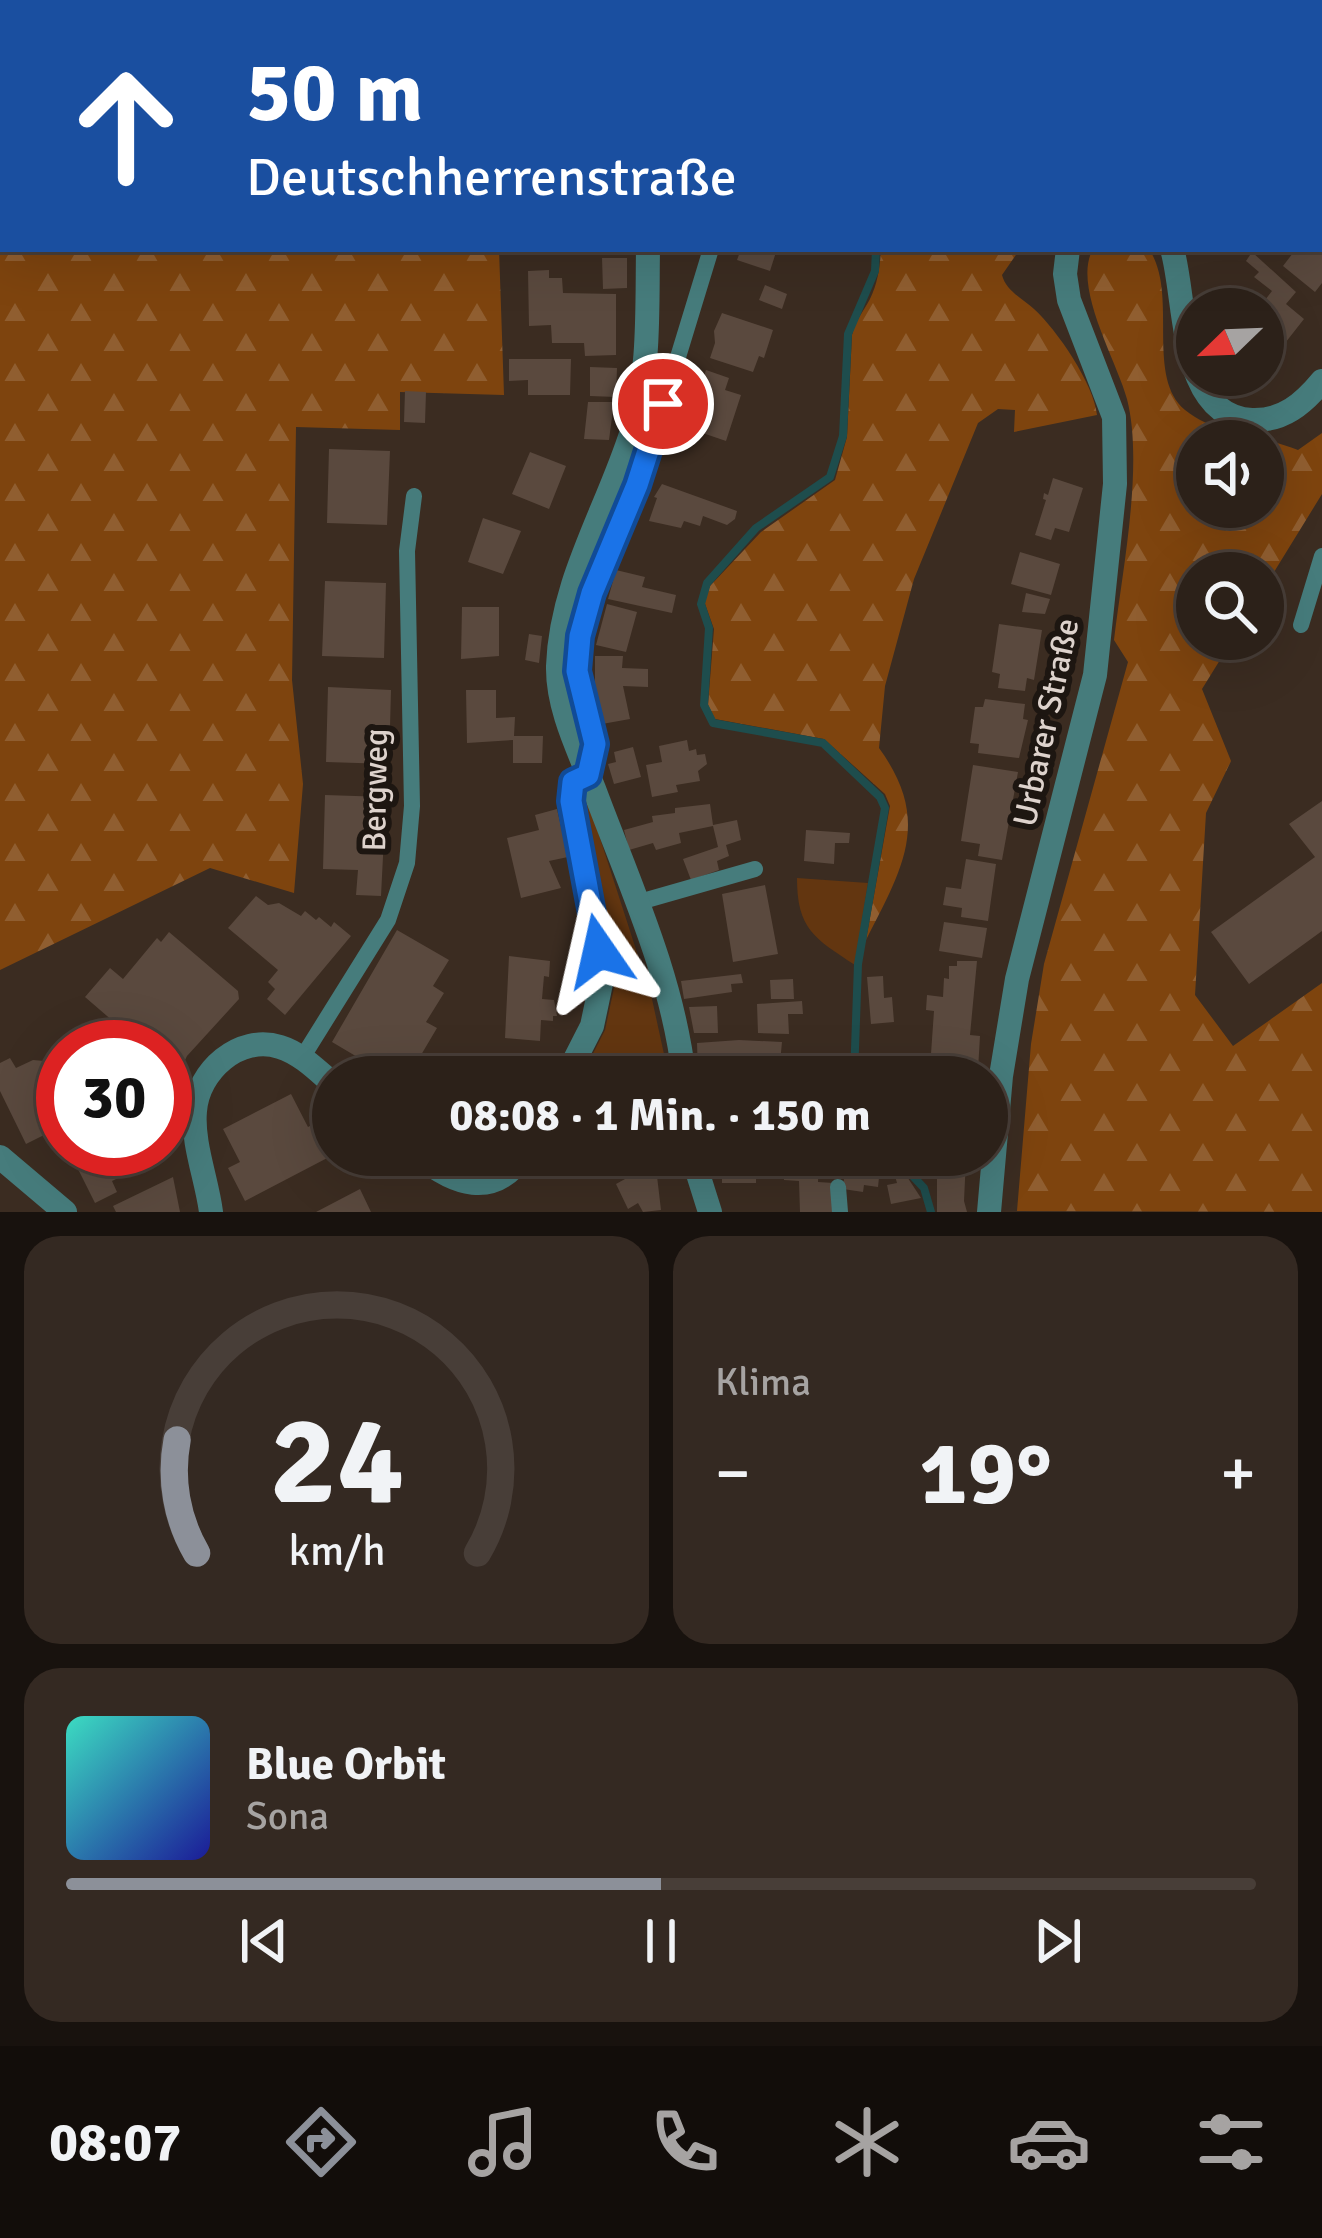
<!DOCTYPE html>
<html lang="de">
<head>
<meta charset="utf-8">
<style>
	:root { --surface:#2c2119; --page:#342922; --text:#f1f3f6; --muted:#a6a3a2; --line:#483e38; --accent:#8c9099 }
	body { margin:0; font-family:Signika,sans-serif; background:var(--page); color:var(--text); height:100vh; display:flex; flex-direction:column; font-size:45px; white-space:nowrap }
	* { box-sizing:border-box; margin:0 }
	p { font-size:39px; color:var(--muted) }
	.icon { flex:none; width:66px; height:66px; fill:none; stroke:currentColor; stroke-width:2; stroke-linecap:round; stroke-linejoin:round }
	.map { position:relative; height:1212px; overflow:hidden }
	.panel { display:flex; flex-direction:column; gap:24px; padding:24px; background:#18120e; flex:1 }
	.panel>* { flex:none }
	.guide { position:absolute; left:0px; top:0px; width:1323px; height:252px; box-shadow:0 12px 48px #0002,0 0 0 3px var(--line); background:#1a4fa0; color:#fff; overflow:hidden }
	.needle { width:78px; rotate:247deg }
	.tools { position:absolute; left:1176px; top:288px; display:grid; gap:24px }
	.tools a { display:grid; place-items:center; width:108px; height:108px; border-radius:50%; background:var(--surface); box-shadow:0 12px 48px #0002,0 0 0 3px var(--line); font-size:60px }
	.speed { position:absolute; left:36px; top:1020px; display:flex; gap:24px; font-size:60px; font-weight:700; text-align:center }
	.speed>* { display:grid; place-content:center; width:156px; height:156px; border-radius:50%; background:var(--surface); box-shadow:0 12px 48px #0002,0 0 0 3px var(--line); line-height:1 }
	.speed .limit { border:18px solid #d22; background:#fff; color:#111 }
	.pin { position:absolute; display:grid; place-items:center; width:102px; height:102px; color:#fff; margin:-51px; border:6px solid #fff; border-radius:50%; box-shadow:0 3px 12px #0007 }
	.me { position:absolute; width:132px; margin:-66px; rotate:349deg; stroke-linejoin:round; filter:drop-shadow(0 0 9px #0008) }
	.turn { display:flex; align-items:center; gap:42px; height:252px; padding:0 48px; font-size:54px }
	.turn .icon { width:156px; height:156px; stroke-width:2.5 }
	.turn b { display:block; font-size:84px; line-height:102px }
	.big { font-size:90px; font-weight:800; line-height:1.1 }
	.panel .widget { flex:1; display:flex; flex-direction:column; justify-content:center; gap:18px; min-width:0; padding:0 42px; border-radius:36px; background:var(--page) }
	.panel .dial { align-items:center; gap:0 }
	.dial svg { height:312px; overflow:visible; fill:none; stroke:var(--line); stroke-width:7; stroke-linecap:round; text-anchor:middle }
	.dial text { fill:var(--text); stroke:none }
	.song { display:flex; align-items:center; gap:36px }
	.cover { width:144px; height:144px; border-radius:18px; background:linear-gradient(135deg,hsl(170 70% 55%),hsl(240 70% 35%)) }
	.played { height:12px; border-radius:6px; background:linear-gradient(90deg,var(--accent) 50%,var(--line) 50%) }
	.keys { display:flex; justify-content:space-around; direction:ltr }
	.heat { display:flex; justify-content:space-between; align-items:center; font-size:66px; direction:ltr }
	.panel .tiles { flex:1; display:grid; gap:24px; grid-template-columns:1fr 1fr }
	.widget:last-child { grid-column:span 2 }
	.trip { position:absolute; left:312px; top:1056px; width:696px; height:120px; border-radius:60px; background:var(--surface); box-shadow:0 12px 48px #0002,0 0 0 3px var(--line); font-weight:800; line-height:120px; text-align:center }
	.dock { display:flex; height:192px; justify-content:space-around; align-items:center; background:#120d0a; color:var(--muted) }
	.dock .icon { width:84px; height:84px }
	.dock .active { color:var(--accent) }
	.dock b { font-size:54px; color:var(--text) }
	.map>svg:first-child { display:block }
	.green { fill:#633610 }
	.forest { fill:url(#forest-firs); fill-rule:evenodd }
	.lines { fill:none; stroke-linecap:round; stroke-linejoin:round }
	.stream { stroke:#1e4d4d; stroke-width:8 }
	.building { fill:#5a493e }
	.service { stroke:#467c7c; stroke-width:16 }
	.minor { stroke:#467c7c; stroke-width:24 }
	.tertiary { stroke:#467c7c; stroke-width:24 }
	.route-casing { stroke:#114b97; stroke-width:30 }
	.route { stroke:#1a73e8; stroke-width:21 }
	.labels { text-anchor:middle; stroke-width:12; stroke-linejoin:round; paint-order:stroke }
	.street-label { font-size:33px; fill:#ddd2cc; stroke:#1d1611 }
</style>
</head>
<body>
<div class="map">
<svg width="1322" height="1212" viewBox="0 0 1322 1212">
	<defs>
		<pattern id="forest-firs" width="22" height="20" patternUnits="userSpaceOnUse" patternTransform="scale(3)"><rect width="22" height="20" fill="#7e440e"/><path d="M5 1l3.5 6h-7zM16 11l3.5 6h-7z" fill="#905e30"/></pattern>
	</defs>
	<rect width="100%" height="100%" fill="#3b2c21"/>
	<!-- green -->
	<path class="green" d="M588 801 652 999 669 1077H581L605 1030 617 974 581 804Z
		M797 878 868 883 855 965C814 938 797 929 797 878Z"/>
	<!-- forest -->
	<path class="forest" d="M0 0H238L3 3V249H499L504 395 400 392V430L296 427 292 680 303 784 294 893 210 868 0 970Z
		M881 249H1020L1002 275C1006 291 1022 298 1034 309 1057 330 1094 384 1097 415L1014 432 1015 410 998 409 978 423 914 579 885 686 879 748C932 821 903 867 866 940L890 806 885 794 824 739 715 719 708 705 714 629 704 601 710 586 761 532 835 480 847 437 852 335C855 321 863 312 870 299 878 283 880 266 881 249Z
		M1093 249H1149C1179 294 1145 376 1185 410 1217 436 1262 435 1298 450L1322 433V494L1263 590V573H1197V639H1233L1202 689 1231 761 1206 813 1195 995 1233 1046 1322 983V1212L1017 1211 1031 1044 1044 964 1128 662 1114 640C1122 572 1144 465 1127 399 1116 359 1072 286 1093 249ZM1197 441H1263V507H1197Z"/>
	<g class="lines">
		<!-- stream -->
		<path class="stream" d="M891 0V3
			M854 1077 858 964 885 808 880 797 823 743 713 723 704 705 709 628 701 604 707 583 756 528 830 477 843 436 848 334 875 271 876 249
			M893 1155 924 1188 931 1212"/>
	</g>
	<!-- building -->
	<path class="building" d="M741 249H777L770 271 737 260Z
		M1296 249H1322V283L1315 292 1283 266Z
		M1252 252 1296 292 1286 304 1304 319 1271 361 1263 355V309H1258L1272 291 1254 277 1259 272 1246 261Z
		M602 258H627V288L603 289Z
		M549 270V278H562L563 293 616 294V355L585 356 584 343H552L551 325 529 326 528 271Z
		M765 285 787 294 782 309 759 300Z
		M722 313 773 330 764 358 759 356 753 372 710 358 715 343 714 331Z
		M509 359H571L570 395H528V380L509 381Z
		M590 367 617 368 616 397 590 396Z
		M706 370 729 378 725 390 741 395 726 441 682 426 697 381 702 382Z
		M405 391 426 392 425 423 404 422Z
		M588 402H614L609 440 584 439Z
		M329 449 390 451 387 525 327 523Z
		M530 452 566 466 549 509 512 494Z
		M1053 478 1083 488 1069 532 1055 528 1051 540 1035 535 1046 500 1043 499 1044 493 1048 495Z
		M662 484 737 511 735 519 727 525 703 516 700 526 684 521 681 528 649 521 657 498 654 497Z
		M483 518 521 531 503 574 468 562Z
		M1020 552 1060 564 1051 595 1011 584Z
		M616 570 645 577 642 587 676 595 672 613 608 599Z
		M325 581 386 583 384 658 322 656Z
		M1026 593 1050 599 1045 614 1022 612Z
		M607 604 637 612 626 652 596 645Z
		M462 607H499V656L461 659Z
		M999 624 1042 630 1034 680 1027 678 1025 691 998 688 1000 674 992 672Z
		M529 634 542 636 539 663 525 660Z
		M595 656H623L622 668 648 669V687L623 686 630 719 602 724 595 685Z
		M328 687 391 690 389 764 326 762Z
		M466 690H496V718L515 717 514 736H543L542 763H513V740L467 743Z
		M985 699 1025 704 1023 719 1028 720 1019 758 978 753 979 744 970 743 975 707H983Z
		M687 740 689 751 696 749 697 755 705 754 707 764 698 771 700 781 676 785 678 792 652 797 646 765 662 762 659 746Z
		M633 747 641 777 614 784 608 764 616 762 614 752Z
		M973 765 1018 772 1002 860 978 856 980 844 961 841Z
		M325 795 386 797 381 896 356 895 358 870 323 869Z
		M1322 801V931L1249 984 1211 932 1315 857 1289 824Z
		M710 804 713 825 737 820 741 840 726 845 729 856 717 861 719 870 691 880 683 859 718 847 713 826 679 833 681 843 656 850 653 843 629 850 624 830 653 822 652 816 675 813V808Z
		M557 809 568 857 549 861 561 888 521 898 507 838 539 830 535 815Z
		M806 830 850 833 849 843H835L834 864 804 861Z
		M966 859 996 864 988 921 961 917 962 908 943 905 946 887 961 889Z
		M765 885 778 954 733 962 722 894Z
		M256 896 268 905 279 903 301 916 305 911 316 920 319 917 331 927 334 922 351 936 285 1015 267 999 275 989 268 982 278 970 228 928Z
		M944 922 987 928 982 958 939 951Z
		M397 930 449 960 433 986 444 993 426 1022 437 1028 408 1077H391L332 1042Z
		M169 932 238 991 239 999 187 1056 181 1068 170 1070 165 1065V1047H143L85 997 110 968 123 979 157 938 161 942Z
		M509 956 550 961 549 977 544 976 542 999 554 1000 557 1016H553V1021L541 1020 540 1041 505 1038Z
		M957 961H977L970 1035 980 1036 978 1070 930 1068 934 1011 926 1010 927 995 943 997 944 978 949 979V966H957Z
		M741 974 743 983 731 984 732 992 684 999 681 981Z
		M883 976 884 998 892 997 894 1022 871 1024 867 977Z
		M793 979 794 999H771L770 980Z
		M802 1001 803 1014H788L789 1034 758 1033 757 1004Z
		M717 1006 718 1033H694L689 1007Z
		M739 1040 782 1042 780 1063 736 1057 743 1077 698 1074 697 1043Z
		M10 1058 16 1068 33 1060 44 1061 46 1087 58 1086 59 1113 42 1122 48 1133 26 1144 0 1091V1063Z
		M291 1094 308 1127 321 1120 333 1143V1155L245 1201 228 1168 240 1162 223 1129Z
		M68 1149H127L130 1172 112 1181 117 1192 95 1203Z
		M617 1155 655 1159 661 1210 643 1212 638 1203 628 1209 616 1184 625 1179Z
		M784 1155H819L818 1182 834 1183 835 1212H800L799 1181 784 1180Z
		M846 1155H863L862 1164 880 1168 878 1187 864 1185 863 1192 843 1189Z
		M937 1156 966 1158 964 1201 967 1212H937Z
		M722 1160H756V1183H722Z
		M900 1166 921 1198 891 1204 887 1185 897 1183 893 1169Z
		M173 1177 180 1212H116L113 1206Z
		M360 1189 371 1212H316Z"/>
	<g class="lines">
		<!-- service -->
		<path class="service" d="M791 3 792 0
			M1301 625 1322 556
			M589 775 595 744 576 672 580 636 592 593 653 439 711 249
			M636 903 755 869
			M302 1058 388 920 407 863 412 806 407 551 414 496
			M838 1187 840 1212"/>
		<!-- minor -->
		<path class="minor" d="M630 0 631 3
			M1011 0 1012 3
			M648 249C647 310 650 372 632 431 607 510 561 581 558 666 557 708 579 751 594 789 629 883 673 977 684 1077
			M566 1077 592 1026 603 974 571 801 573 782 588 775
			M418 1155C453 1184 494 1200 523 1155
			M692 1155 710 1212
			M0 1157 65 1212
			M211 1212C207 1180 192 1143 195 1111 198 1071 239 1034 280 1047 300 1053 317 1070 333 1084"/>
		<!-- tertiary -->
		<path class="tertiary" d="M1172 249C1187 299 1178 417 1252 420 1283 421 1303 404 1322 381
			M989 1212 1001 1076 1017 979 1095 675 1115 484 1114 417 1069 300 1065 274 1068 249"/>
	</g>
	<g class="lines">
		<defs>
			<path id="route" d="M599 951 571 801 573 782 588 775 595 744 577 671 580 636 592 593 637 485 663 404"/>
		</defs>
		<!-- route casing -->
		<use href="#route" class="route-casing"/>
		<!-- route -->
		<use href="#route" class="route"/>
	</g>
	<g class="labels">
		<!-- street labels -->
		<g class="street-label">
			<text transform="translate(1045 722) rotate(-78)" y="12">Urbarer Straße</text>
			<text transform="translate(374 790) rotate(-89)" y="12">Bergweg</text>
		</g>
	</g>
</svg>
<div class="tools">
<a><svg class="needle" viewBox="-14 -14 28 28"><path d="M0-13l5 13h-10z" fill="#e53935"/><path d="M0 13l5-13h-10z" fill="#a6a3a2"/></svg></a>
<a><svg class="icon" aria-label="sound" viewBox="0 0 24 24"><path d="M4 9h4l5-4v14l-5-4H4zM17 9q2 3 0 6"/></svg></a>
<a><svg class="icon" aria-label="search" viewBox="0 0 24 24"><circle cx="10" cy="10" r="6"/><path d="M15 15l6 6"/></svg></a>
</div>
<div class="speed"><div class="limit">30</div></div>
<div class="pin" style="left:663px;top:404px;background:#d93025"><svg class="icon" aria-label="arrive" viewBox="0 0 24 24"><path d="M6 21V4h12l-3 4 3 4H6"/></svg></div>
<svg class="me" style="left:599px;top:951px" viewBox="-20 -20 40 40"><path d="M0-17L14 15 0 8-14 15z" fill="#1a73e8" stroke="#fff" stroke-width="4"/></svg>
<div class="trip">08:08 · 1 Min. · 150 m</div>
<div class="guide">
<div class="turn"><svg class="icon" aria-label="ahead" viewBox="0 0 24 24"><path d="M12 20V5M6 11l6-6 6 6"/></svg><div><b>50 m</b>Deutschherrenstraße</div></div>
</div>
</div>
<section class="panel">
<div class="tiles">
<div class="widget dial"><svg viewBox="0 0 100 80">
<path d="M14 69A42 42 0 1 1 86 69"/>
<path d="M14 69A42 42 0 0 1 9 40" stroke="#8c9099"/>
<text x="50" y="56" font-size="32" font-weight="700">24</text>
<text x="50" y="72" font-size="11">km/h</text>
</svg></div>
<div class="widget"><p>Klima</p>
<div class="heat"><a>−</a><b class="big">19°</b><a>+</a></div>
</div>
<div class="widget">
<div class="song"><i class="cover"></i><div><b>Blue Orbit</b><p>Sona</p></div></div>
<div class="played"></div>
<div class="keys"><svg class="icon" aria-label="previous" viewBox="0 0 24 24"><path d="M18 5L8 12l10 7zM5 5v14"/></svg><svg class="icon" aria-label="pause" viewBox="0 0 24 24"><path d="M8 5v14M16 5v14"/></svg><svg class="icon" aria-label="next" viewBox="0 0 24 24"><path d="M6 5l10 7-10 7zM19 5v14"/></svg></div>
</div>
</div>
</section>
<nav class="dock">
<b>08:07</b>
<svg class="icon active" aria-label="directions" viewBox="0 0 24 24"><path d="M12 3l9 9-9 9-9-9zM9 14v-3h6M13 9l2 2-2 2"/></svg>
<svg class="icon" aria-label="music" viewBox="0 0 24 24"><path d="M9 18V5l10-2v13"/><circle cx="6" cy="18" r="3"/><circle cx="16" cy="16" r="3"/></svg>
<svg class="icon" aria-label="phone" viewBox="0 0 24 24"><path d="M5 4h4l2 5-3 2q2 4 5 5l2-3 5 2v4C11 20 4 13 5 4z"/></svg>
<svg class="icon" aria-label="climate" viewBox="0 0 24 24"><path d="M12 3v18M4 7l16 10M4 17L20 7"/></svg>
<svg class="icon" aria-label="car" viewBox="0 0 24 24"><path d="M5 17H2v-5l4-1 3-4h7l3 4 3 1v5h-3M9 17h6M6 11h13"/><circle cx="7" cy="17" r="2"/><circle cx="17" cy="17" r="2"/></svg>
<svg class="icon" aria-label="filters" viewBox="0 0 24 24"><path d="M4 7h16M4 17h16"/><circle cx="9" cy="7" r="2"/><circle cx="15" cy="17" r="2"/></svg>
</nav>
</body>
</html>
